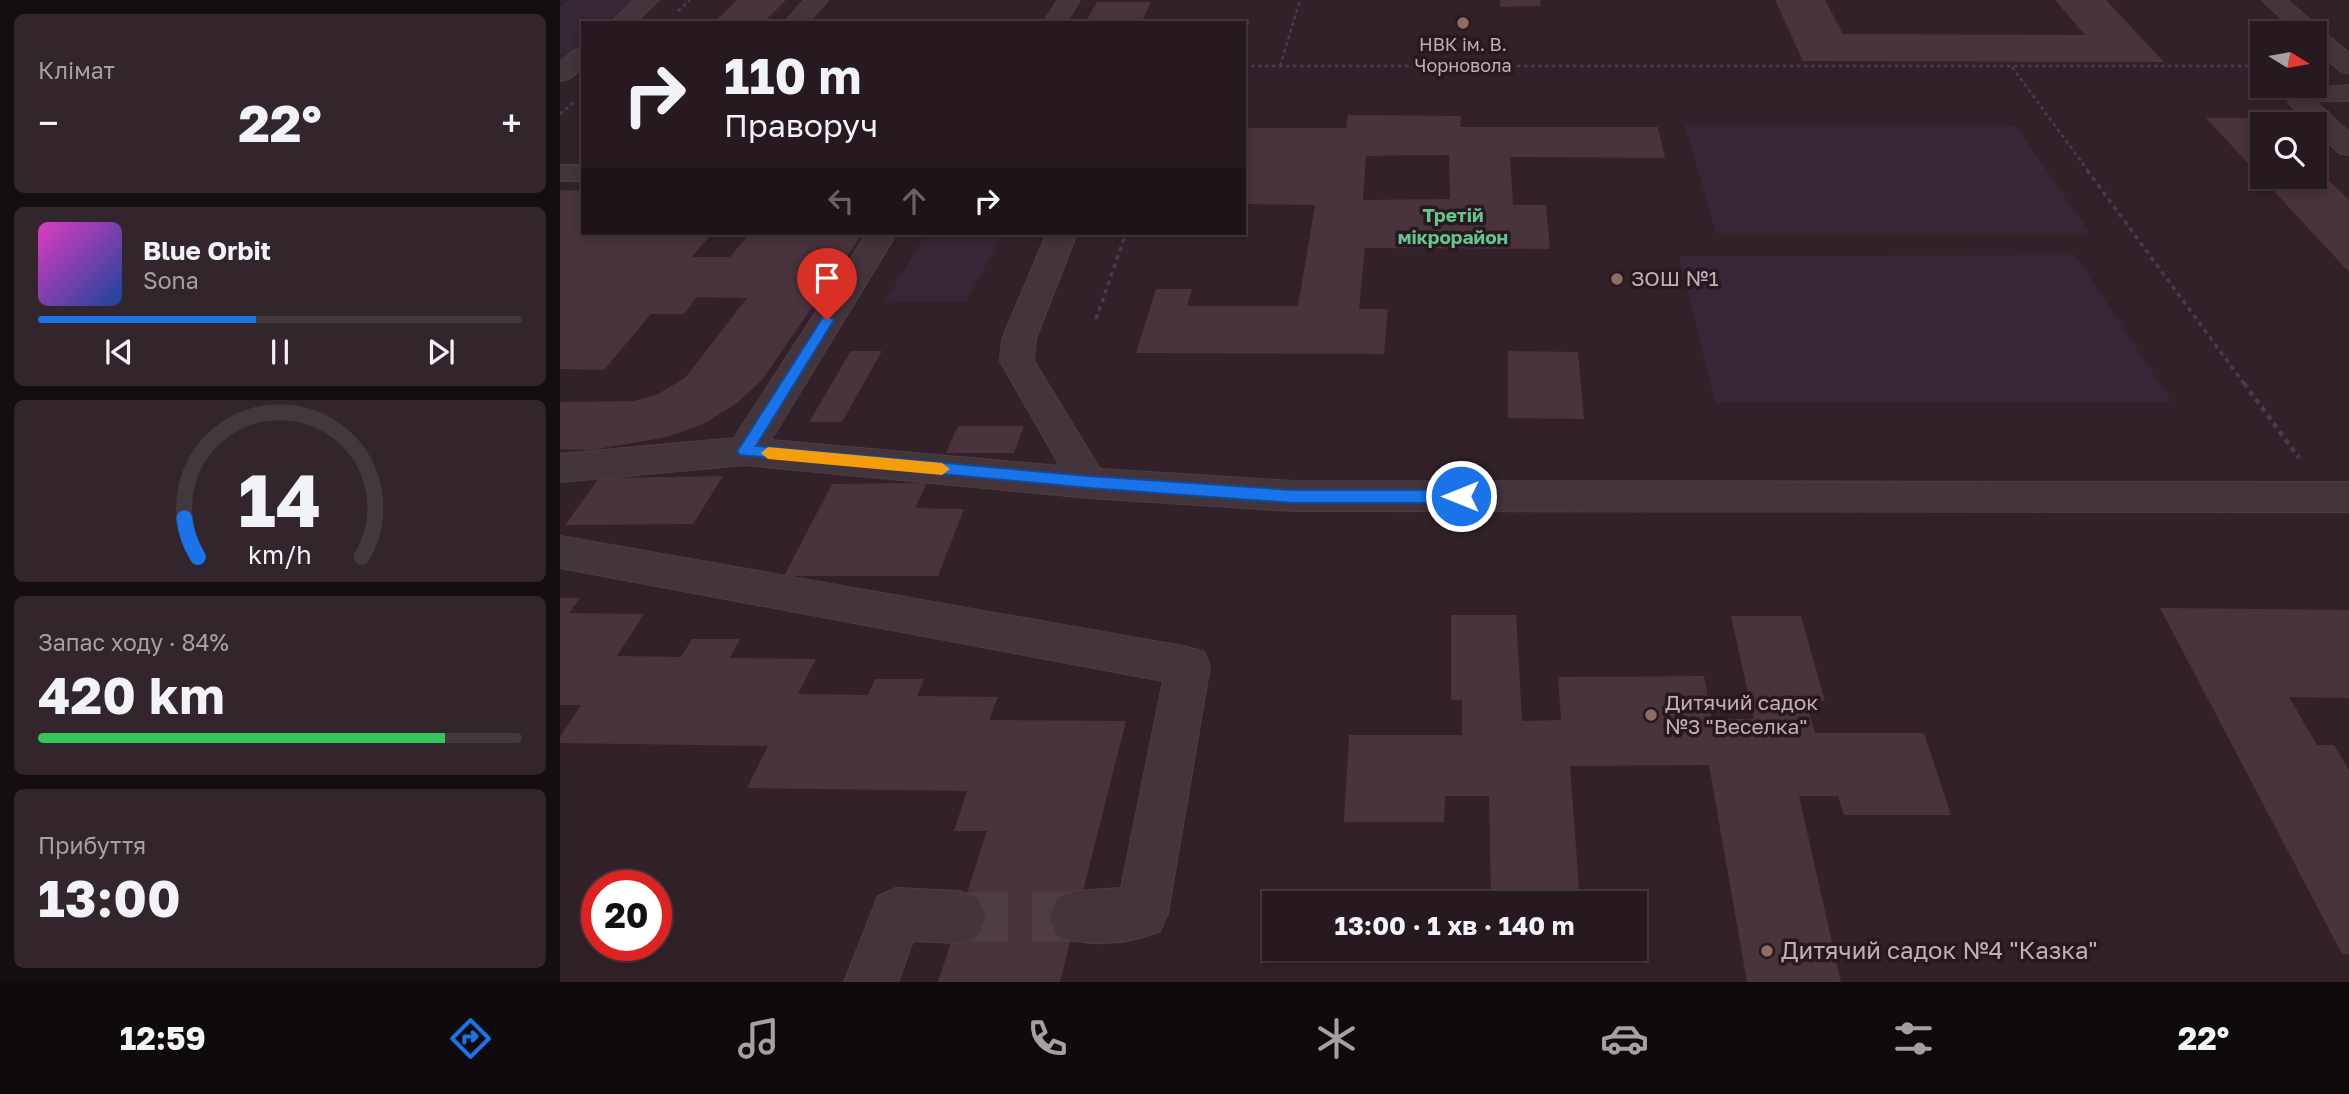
<!DOCTYPE html>
<html lang="uk">
<head>
<meta charset="utf-8">
<style>
	:root { --surface:#26191f; --page:#32262c; --text:#f1f3f6; --muted:#a4a0a4; --line:#42383d; --accent:#1a73e8 }
	body { margin:0; font-family:"Golos Text",sans-serif; background:var(--page); color:var(--text); height:100vh; display:flex; flex-direction:column; font-size:26px; white-space:nowrap }
	* { box-sizing:border-box; margin:0 }
	p { font-size:23px; color:var(--muted) }
	.icon { flex:none; width:38px; height:38px; fill:none; stroke:currentColor; stroke-width:2; stroke-linecap:round; stroke-linejoin:round }
	.map { position:relative; flex:1; overflow:hidden }
	.details { display:flex; flex-direction:column; gap:14px; padding:14px; background:#150e11; width:560px }
	.details>* { flex:none }
	.guide { position:absolute; left:21px; top:21px; width:665px; height:214px; border-radius:0px; box-shadow:0 4px 10px #0003,0 0 0 2px var(--line); background:#26191f; color:var(--text); overflow:hidden }
	.needle { width:46px; rotate:101deg }
	.controls { position:absolute; left:1690px; top:21px; display:grid; gap:14px }
	.controls a { display:grid; place-items:center; width:77px; height:77px; border-radius:0px; background:var(--surface); box-shadow:0 4px 10px #0003,0 0 0 2px var(--line); font-size:35px }
	.speed { position:absolute; left:21px; top:870px; display:flex; gap:14px; font-size:35px; font-weight:700; text-align:center }
	.speed>* { display:grid; place-content:center; width:91px; height:91px; border-radius:50%; background:var(--surface); box-shadow:0 4px 10px #0003,0 0 0 2px var(--line); line-height:1 }
	.speed .limit { border:10px solid #d22; background:#fff; color:#111 }
	.pin { position:absolute; display:grid; place-items:center; width:60px; height:60px; color:#fff; margin:-72px -30px; border-radius:50% 50% 50% 0; rotate:-45deg; box-shadow:0 0 7px #0007 }
	.pin .icon { rotate:45deg }
	.me { position:absolute; width:77px; margin:-38px; rotate:270deg; stroke-linejoin:round; filter:drop-shadow(0 0 5px #0008) }
	.turn { display:flex; align-items:center; gap:24px; height:147px; padding:0 28px; font-size:32px }
	.turn .icon { width:91px; height:91px; stroke-width:2.5 }
	.turn b { display:block; font-size:49px; line-height:60px }
	.lanes { display:flex; align-items:center; height:66px; padding:0 28px; background:#0003; justify-content:center; gap:35px; direction:ltr }
	.lanes .off { opacity:.35 }
	.big { font-size:52px; font-weight:700; line-height:1.1 }
	.details .tile { flex:1; display:flex; flex-direction:column; justify-content:center; gap:10px; min-width:0; padding:0 24px; border-radius:10px; background:var(--page) }
	.details .dial { align-items:center; gap:0 }
	.dial svg { height:182px; overflow:visible; fill:none; stroke:var(--line); stroke-width:7; stroke-linecap:round; text-anchor:middle }
	.dial text { fill:var(--text); stroke:none }
	.song { display:flex; align-items:center; gap:21px }
	.cover { width:84px; height:84px; border-radius:10px; background:linear-gradient(135deg,hsl(310 70% 55%),hsl(220 70% 35%)) }
	.played { height:7px; border-radius:4px; background:linear-gradient(90deg,var(--accent) 45%,var(--line) 45%) }
	.keys { display:flex; justify-content:space-around; direction:ltr }
	.heat { display:flex; justify-content:space-between; align-items:center; font-size:38px; direction:ltr }
	.charge { height:10px; border-radius:5px; background:linear-gradient(90deg,#34c759 84%,var(--line) 0) }
	.trip { position:absolute; left:702px; top:891px; width:385px; height:70px; border-radius:0px; background:var(--surface); box-shadow:0 4px 10px #0003,0 0 0 2px var(--line); font-weight:700; line-height:70px; text-align:center }
	.tabs { display:flex; height:112px; justify-content:space-around; align-items:center; background:#0f0a0c; color:var(--muted) }
	.tabs .icon { width:49px; height:49px }
	.tabs .on { color:var(--accent) }
	.tabs b { font-size:32px; color:var(--text) }
	main { display:flex; flex:1; min-height:0 }
	.map>svg:first-child { display:block }
	.green { fill:#372635 }
	.building { fill:#49333d; fill-rule:evenodd }
	.lines { fill:none; stroke-linecap:round; stroke-linejoin:round }
	.minor-tunnel { stroke:#4f3d45; stroke-width:49; stroke-dasharray:49 24; stroke-linecap:butt }
	.minor-casing { stroke:#4d3d44; stroke-width:2 }
	.path-far2 { stroke:#4c3b4b; stroke-width:2.5; stroke-dasharray:3.5 3.5; stroke-linecap:butt }
	.path-far1 { stroke:#4c3b4b; stroke-width:3.5; stroke-dasharray:4.5 4.5; stroke-linecap:butt }
	.path { stroke:#4c3b4b; stroke-width:4.5; stroke-dasharray:5 5; stroke-linecap:butt }
	.minor { fill:#44343b; fill-rule:evenodd }
	.route { fill:#1a73e8; stroke:#114b97; stroke-width:2 }
	.slow { fill:#f59e0b }
	.education-dot { fill:#8d6e63; stroke:#281920; stroke-width:2.5 }
	.labels { text-anchor:middle; stroke-width:7; stroke-linejoin:round; paint-order:stroke }
	.far-poi-label { font-size:18px; fill:#c1aeb6; stroke:#281920 }
	.far-neighbourhood-label { font-size:19px; font-weight:bold; fill:#63c68c; stroke:#281920 }
	.poi-label { font-size:21px; fill:#c1aeb6; stroke:#281920; text-anchor:start }
	.near-poi-label { font-size:24px; fill:#c1aeb6; stroke:#281920; text-anchor:start }
</style>
</head>
<body>
<main>
<section class="details">
<div class="tile"><p>Клімат</p>
<div class="heat"><a>−</a><b class="big">22°</b><a>+</a></div>
</div>
<div class="tile">
<div class="song"><i class="cover"></i><div><b>Blue Orbit</b><p>Sona</p></div></div>
<div class="played"></div>
<div class="keys"><svg class="icon" aria-label="previous" viewBox="0 0 24 24"><path d="M18 5L8 12l10 7zM5 5v14"/></svg><svg class="icon" aria-label="pause" viewBox="0 0 24 24"><path d="M8 5v14M16 5v14"/></svg><svg class="icon" aria-label="next" viewBox="0 0 24 24"><path d="M6 5l10 7-10 7zM19 5v14"/></svg></div>
</div>
<div class="tile dial"><svg viewBox="0 0 100 80">
<path d="M14 69A42 42 0 1 1 86 69"/>
<path d="M14 69A42 42 0 0 1 8 52" stroke="#1a73e8"/>
<text x="50" y="56" font-size="32" font-weight="700">14</text>
<text x="50" y="72" font-size="11">km/h</text>
</svg></div>
<div class="tile"><p>Запас ходу · 84%</p><b class="big">420 km</b><div class="charge"></div></div>
<div class="tile"><p>Прибуття</p><b class="big">13:00</b></div>
</section>
<div class="map">
<svg width="1789" height="982" viewBox="0 0 1789 982">
	<rect width="100%" height="100%" fill="#332129"/>
	<!-- green -->
	<path class="green" d="M10 0H73L45 23H23V41L0 60V7Z
		M1125 125H1455L1530 233H1156Z
		M367 233H443L406 302 325 301Z
		M1515 255 1612 402 1155 403 1119 256Z"/>
	<!-- building -->
	<path class="building" d="M177 0H226L203 23H153Z
		M940 0H980L981 6 940 7Z
		M1215 0H1265L1283 34 1525 35 1495 0H1546L1604 62 1243 61Z
		M537 2H591L581 23H525Z
		M632 19 690 20 685 37 684 23H630Z
		M788 115 901 116 900 127H1098L1105 158 950 157 953 205H986L990 249 805 248 799 309H828L824 354 576 353 596 289H632L627 306H738L755 205 684 204V128H786ZM889 155 890 199 803 200 806 156Z
		M1646 118H1707L1713 124H1703V177H1755V167L1789 200V272Z
		M0 190 23 191V233H152L132 257H170L190 233H303L202 380 176 404 143 424 107 437 31 450 0 449V402L74 401 98 394 125 378 187 298 137 297 124 314H91L44 370 0 369Z
		M291 351H322L282 422H249Z
		M948 351 1018 352 1024 419 948 418Z
		M398 426H464L454 453H386Z
		M163 476 133 524 5 525 39 478Z
		M367 483 355 508 404 509 378 576H224L272 484Z
		M0 598H20L9 613 84 614 57 656 121 657 132 639H180L170 658 256 659 238 694 308 695 315 679H364L357 696 438 697 429 720 566 721 500 982H378L427 831H394L407 791 187 788 208 746 0 743V737L21 705H0Z
		M1600 608 1789 610V698L1729 697 1757 745H1774L1789 770V954H1782Z
		M891 615H956L962 721 1001 720 998 677 1144 676 1152 719H1194L1171 616H1241L1265 701H1246L1255 733H1364L1391 815H1284L1278 796H1239L1281 982H1187L1149 765 1010 766 1020 903H931L929 796H885L884 822H784L789 735H902V700H891Z"/>
	<g class="lines">
		<!-- minor-tunnel -->
		<path class="minor-tunnel" d="M399 917H516"/>
		<defs>
			<path id="minor" d="M74 0H99L75 23H50Z
				M244 0H268L248 23H224Z
				M498 0H520L506 23H483Z
				M1702 0H1727L1789 53V73L1780 71 1755 49V33H1737Z
				M23 48V68L9 79 0 81V62L14 50Z
				M1789 85V101H1755L1789 132V155L1779 153 1755 130V124H1749L1728 102 1739 89Z
				M0 165H23V181H0Z
				M307 233H337L211 440 500 466 440 361 442 339 487 233H517L476 339 474 361 540 469 733 481 1789 482V512L733 511 529 498 185 465 0 482V454L174 438Z
				M0 536 628 647 644 652 650 666 608 913 600 931C570 944 528 948 497 936L490 917 497 898 516 891 561 888 603 681 0 568Z
				M336 888 399 891 418 898 425 917 418 936 399 943 353 941 338 982H284L318 896Z"/>
		</defs>
		<!-- minor casing -->
		<use href="#minor" class="minor-casing"/>
		<!-- path-far2 -->
		<path class="path-far2" d="M118 11 130 0
			M684 66H1703
			M720 66 740 0
			M1452 67 1529 172
			M0 114 14 102"/>
		<!-- path-far1 -->
		<path class="path-far1" d="M1527 170 1685 385
			M536 319 566 233"/>
		<!-- path -->
		<path class="path" d="M1684 383 1739 458"/>
		<!-- minor -->
		<use href="#minor" class="minor"/>
	</g>
	<!-- route -->
	<path class="route" d="M267 316 274 320 196 446 529 476 733 490H901L909 496 901 503H733L529 488 180 455 177 451 180 447 263 317Z"/>
	<!-- slow -->
	<path class="slow" d="M208 447 382 463 390 469 382 475 208 459 201 453Z"/>
	<!-- markers -->
	<g class="education-dot">
		<circle cx="903" cy="23" r="7"/>
		<circle cx="1057" cy="279" r="7"/>
		<circle cx="1091" cy="715" r="7"/>
		<circle cx="1207" cy="951" r="7"/>
	</g>
	<g class="labels">
		<!-- far-poi labels -->
		<g class="far-poi-label">
			<text x="903" y="51">НВК ім. В.<tspan x="903" dy="21">Чорновола</tspan></text>
		</g>
		<!-- far-neighbourhood labels -->
		<g class="far-neighbourhood-label">
			<text x="893" y="222">Третій<tspan x="893" dy="22">мікрорайон</tspan></text>
		</g>
		<!-- poi labels -->
		<g class="poi-label">
			<text x="1071" y="286">ЗОШ №1</text>
			<text x="1105" y="710">Дитячий садок<tspan x="1105" dy="24">№3 "Веселка"</tspan></text>
		</g>
		<!-- near-poi labels -->
		<g class="near-poi-label">
			<text x="1221" y="959">Дитячий садок №4 "Казка"</text>
		</g>
	</g>
</svg>
<div class="controls">
<a><svg class="needle" viewBox="-14 -14 28 28"><path d="M0-13l5 13h-10z" fill="#e53935"/><path d="M0 13l5-13h-10z" fill="#a4a0a4"/></svg></a>
<a><svg class="icon" aria-label="search" viewBox="0 0 24 24"><circle cx="10" cy="10" r="6"/><path d="M15 15l6 6"/></svg></a>
</div>
<div class="speed"><div class="limit">20</div></div>
<div class="pin" style="left:267px;top:320px;background:#d93025"><svg class="icon" aria-label="arrive" viewBox="0 0 24 24"><path d="M6 21V4h12l-3 4 3 4H6"/></svg></div>
<svg class="me" style="left:901px;top:496px" viewBox="-20 -20 40 40"><circle r="17" fill="#1a73e8" stroke="#fff" stroke-width="3"/><path d="M0-11L8 9 0 5-8 9z" fill="#fff"/></svg>
<div class="trip">13:00 · 1 хв · 140 m</div>
<div class="guide">
<div class="turn"><svg class="icon" aria-label="right" viewBox="0 0 24 24"><path d="M7 20v-9h11M14 6l5 5-5 5"/></svg><div><b>110 m</b>Праворуч</div></div>
<div class="lanes"><svg class="icon off" aria-label="left" viewBox="0 0 24 24"><path d="M17 20v-9H6M10 6l-5 5 5 5"/></svg><svg class="icon off" aria-label="ahead" viewBox="0 0 24 24"><path d="M12 20V5M6 11l6-6 6 6"/></svg><svg class="icon" aria-label="right" viewBox="0 0 24 24"><path d="M7 20v-9h11M14 6l5 5-5 5"/></svg></div>
</div>
</div>
</main>
<nav class="tabs">
<b>12:59</b>
<svg class="icon on" aria-label="directions" viewBox="0 0 24 24"><path d="M12 3l9 9-9 9-9-9zM9 14v-3h6M13 9l2 2-2 2"/></svg>
<svg class="icon" aria-label="music" viewBox="0 0 24 24"><path d="M9 18V5l10-2v13"/><circle cx="6" cy="18" r="3"/><circle cx="16" cy="16" r="3"/></svg>
<svg class="icon" aria-label="phone" viewBox="0 0 24 24"><path d="M5 4h4l2 5-3 2q2 4 5 5l2-3 5 2v4C11 20 4 13 5 4z"/></svg>
<svg class="icon" aria-label="climate" viewBox="0 0 24 24"><path d="M12 3v18M4 7l16 10M4 17L20 7"/></svg>
<svg class="icon" aria-label="car" viewBox="0 0 24 24"><path d="M5 17H2v-5l4-1 3-4h7l3 4 3 1v5h-3M9 17h6M6 11h13"/><circle cx="7" cy="17" r="2"/><circle cx="17" cy="17" r="2"/></svg>
<svg class="icon" aria-label="filters" viewBox="0 0 24 24"><path d="M4 7h16M4 17h16"/><circle cx="9" cy="7" r="2"/><circle cx="15" cy="17" r="2"/></svg>
<b>22°</b>
</nav>
</body>
</html>
